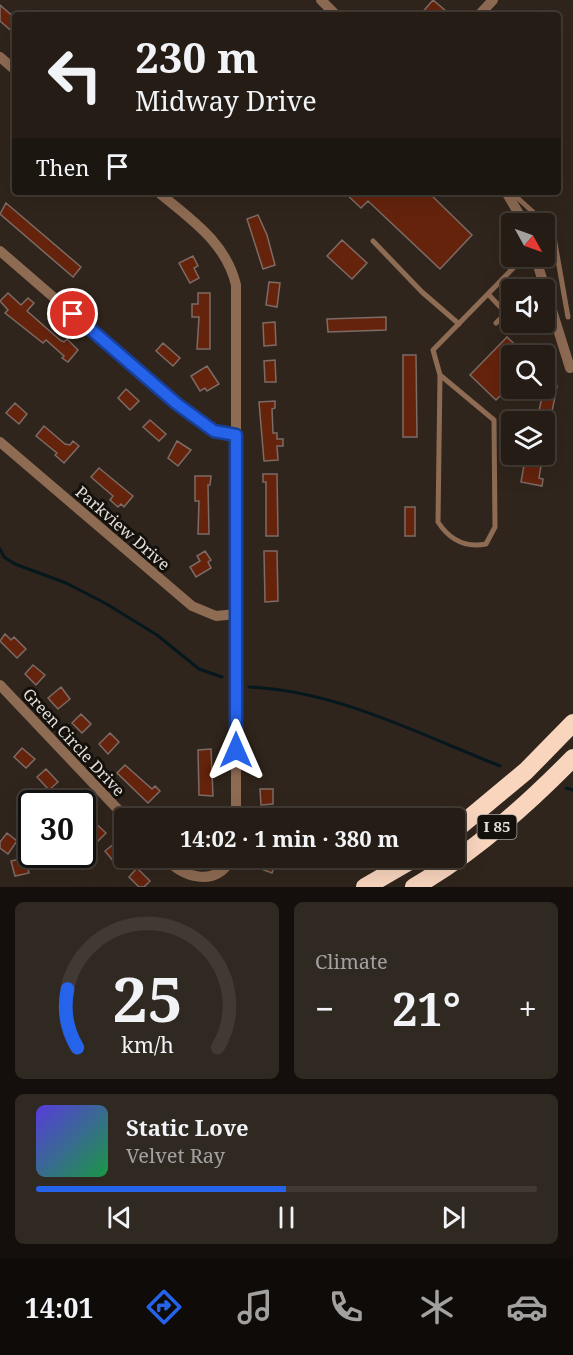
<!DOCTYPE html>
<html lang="en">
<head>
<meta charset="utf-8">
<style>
	:root { --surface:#241c15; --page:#302922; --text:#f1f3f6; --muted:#a3a1a0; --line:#413a34; --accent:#2563eb }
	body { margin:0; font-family:"Noto Serif",serif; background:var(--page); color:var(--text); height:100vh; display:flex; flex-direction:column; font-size:22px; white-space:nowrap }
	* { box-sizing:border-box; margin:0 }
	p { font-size:20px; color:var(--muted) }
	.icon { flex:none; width:33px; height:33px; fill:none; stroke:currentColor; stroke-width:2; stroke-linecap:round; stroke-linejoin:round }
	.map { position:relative; height:887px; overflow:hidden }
	.details { display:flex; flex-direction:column; gap:15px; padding:15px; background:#140f0c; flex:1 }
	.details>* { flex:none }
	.top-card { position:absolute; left:12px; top:12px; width:549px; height:183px; border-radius:6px; box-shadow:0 6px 24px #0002,0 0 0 2px var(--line); background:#241c15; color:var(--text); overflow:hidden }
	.needle { width:39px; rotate:130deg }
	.tools { position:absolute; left:501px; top:213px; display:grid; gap:12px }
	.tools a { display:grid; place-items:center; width:54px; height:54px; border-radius:6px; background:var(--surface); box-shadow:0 6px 24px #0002,0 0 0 2px var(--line); font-size:30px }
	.speed { position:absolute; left:18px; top:790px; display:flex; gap:12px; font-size:30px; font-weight:700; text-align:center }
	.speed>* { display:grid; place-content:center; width:78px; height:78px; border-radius:50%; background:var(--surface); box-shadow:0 6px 24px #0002,0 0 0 2px var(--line); line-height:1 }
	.speed .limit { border:3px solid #111; border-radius:9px; background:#fff; color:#111 }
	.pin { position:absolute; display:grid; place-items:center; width:51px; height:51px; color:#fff; margin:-26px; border:3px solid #fff; border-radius:50%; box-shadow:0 2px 6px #0007 }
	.me { position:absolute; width:66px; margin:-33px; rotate:0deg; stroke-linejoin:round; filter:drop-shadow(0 0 4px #0008) }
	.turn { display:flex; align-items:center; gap:21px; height:126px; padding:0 24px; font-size:27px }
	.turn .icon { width:78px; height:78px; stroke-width:2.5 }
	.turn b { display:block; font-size:42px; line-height:51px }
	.then { display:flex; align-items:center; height:57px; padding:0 24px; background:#0003; gap:12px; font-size:22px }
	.big { font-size:45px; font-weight:700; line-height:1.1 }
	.details .widget { flex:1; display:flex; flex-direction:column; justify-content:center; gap:9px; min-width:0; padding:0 21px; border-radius:9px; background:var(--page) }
	.details .dial { align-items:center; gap:0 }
	.dial svg { height:156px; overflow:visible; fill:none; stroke:var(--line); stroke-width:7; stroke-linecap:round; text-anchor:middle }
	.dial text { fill:var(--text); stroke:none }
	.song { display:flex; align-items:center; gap:18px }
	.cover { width:72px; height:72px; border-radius:9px; background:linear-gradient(135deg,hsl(250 70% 55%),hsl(140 70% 35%)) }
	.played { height:6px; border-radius:3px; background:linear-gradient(90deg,var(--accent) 50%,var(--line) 50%) }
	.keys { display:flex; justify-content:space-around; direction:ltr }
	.heat { display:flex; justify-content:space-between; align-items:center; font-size:33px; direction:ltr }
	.details .tiles { flex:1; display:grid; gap:15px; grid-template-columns:1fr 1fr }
	.widget:last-child { grid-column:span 2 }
	.trip { position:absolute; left:114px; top:808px; width:351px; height:60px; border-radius:6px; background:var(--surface); box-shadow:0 6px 24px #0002,0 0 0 2px var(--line); font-weight:700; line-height:60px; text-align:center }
	.tabs { display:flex; height:96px; justify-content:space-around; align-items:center; background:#0e0b08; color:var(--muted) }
	.tabs .icon { width:42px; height:42px }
	.tabs .selected { color:var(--accent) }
	.tabs b { font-size:27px; color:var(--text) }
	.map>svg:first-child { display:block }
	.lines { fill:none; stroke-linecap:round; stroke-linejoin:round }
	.stream { stroke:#06171d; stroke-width:3 }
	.building { fill:#65230c; stroke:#7c6b66; stroke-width:1.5 }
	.lane { stroke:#8e6b53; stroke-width:5 }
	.street { stroke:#8e6b53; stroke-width:10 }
	.highway { stroke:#f9d5be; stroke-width:18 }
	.route-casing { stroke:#184099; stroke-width:15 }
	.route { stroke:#2563eb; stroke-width:10 }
	.labels { text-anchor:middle; stroke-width:6; stroke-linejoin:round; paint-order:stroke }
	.shield { fill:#14100c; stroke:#a7a19c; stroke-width:1.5 }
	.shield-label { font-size:15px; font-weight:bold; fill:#e6dfd9 }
	.street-label { font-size:16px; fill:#e6dfd9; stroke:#14100c }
</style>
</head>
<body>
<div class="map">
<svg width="573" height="887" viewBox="0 0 573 887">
	<rect width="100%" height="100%" fill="#30251c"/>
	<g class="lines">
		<!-- stream -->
		<path class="stream" d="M0 549 4 557 15 564 66 583 105 603 157 635 199 669 222 677
			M249 687C338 691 419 734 500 766
			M566 788 573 790"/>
	</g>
	<!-- building -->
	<path class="building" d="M433 0 446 11 442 15H420Z
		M0 5 15 18V34L0 21Z
		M344 192H428L472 235 440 269 368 201 361 208Z
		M6 203 81 267 73 277 0 214Z
		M258 215 267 235 275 265 263 269 247 219Z
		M342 240 367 263 352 279 327 256Z
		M193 256 198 266 194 268 199 278 190 283 179 263Z
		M269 282 280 283 277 307 266 305Z
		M8 293 21 305 28 298 34 303 27 311 60 340 64 342 67 339 78 350 68 362 62 358 64 356 46 340 43 343 5 313 8 310 0 301Z
		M198 293H210V349H197L199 317H192V304H198Z
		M386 317V330L328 332 327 319Z
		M275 322 276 345 264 346 263 323Z
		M507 337 527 356H512V384L496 400 470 375Z
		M163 343 180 358 173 366 156 351Z
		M403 355H416L417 437H403Z
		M275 360 276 382H265L264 361Z
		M207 366 219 384 207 391 205 388 200 391 191 376Z
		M545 383 557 386 550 422H532L534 410 539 411Z
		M126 389 139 401 130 410 118 398Z
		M275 401V408L272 409 273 433H277V439H283V446H277L278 460 264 461 259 402Z
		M15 403 27 414 19 424 6 413Z
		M150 420 166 434 159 441 143 427Z
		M44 426 65 444 70 445 73 441 79 446 64 463 55 455 57 453 36 436Z
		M177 441 191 450 178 466 168 458Z
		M526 454H543L539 478 543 479 542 486 521 482Z
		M99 468 133 496 124 507 121 504 118 507 110 500 113 496 91 477Z
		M263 474H277L278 536H266V482H263Z
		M195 476H211L210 485H208L209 534H198L199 501H195Z
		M405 507H415V536H405Z
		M205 551 211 560 208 562 211 568 196 577 190 567 200 561 197 556Z
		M264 551H277L278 601 265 602Z
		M5 634 11 640 14 637 26 649 17 658 0 641Z
		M33 665 45 675 36 685 25 674Z
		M61 687 70 699 58 709 48 698Z
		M81 714 91 724 82 733 72 723Z
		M110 733 119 742 108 754 99 744Z
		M22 748 35 759 26 768 14 757Z
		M211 749 213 796 199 795 198 750Z
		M125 765 152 789 155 786 160 791 148 803 117 773Z
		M46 769 58 782 49 790 37 777Z
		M260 789H273V804L261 805Z
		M92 820 106 833 97 842 83 829Z
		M7 833 17 841 8 854 0 848V842Z
		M115 843 127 858 118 867 105 851Z
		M25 858 29 873 15 876 11 861Z
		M259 858H273L271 863 275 864 272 873 256 867Z
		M137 868 150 881 144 887H139L129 877Z"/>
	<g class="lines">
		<!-- lane -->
		<path class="lane" d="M511 192 544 222 552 226 568 317
			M373 241 422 292 459 324
			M488 294 506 313 496 323
			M440 375 494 420 495 527 486 544C465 548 449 539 438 522L440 375 433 350 525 256"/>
		<!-- street -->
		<path class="street" d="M321 0 336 15
			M479 15 493 0
			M0 57 15 70
			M158 192C190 219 226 242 236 285V819
			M506 192 525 224
			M0 251 177 404 215 431 236 435
			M535 256 570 368
			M0 442 192 606 216 616 236 614
			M0 685 127 819
			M165 858C185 879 216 887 232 858"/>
		<!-- highway -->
		<path class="highway" d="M454 831 526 771 573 723
			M365 887 415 858
			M414 887C472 854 526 806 573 758"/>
	</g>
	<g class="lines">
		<defs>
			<path id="route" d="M73 314 177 404 214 431 236 435V750"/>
		</defs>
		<!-- route casing -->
		<use href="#route" class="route-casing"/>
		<!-- route -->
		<use href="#route" class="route"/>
	</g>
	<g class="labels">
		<!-- shield labels -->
		<rect class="shield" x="477.5" y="815" width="39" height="24" rx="4.5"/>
		<g class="shield-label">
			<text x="497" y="832">I 85</text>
		</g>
		<!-- street labels -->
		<g class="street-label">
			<text transform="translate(123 528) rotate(41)" y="6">Parkview Drive</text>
			<text transform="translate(74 742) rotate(47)" y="6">Green Circle Drive</text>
		</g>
	</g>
</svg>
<div class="tools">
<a><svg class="needle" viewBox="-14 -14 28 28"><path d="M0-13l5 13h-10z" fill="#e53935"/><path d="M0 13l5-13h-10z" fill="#a3a1a0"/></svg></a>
<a><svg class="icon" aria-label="sound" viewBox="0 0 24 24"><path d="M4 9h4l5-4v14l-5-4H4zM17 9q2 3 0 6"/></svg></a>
<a><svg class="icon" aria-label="search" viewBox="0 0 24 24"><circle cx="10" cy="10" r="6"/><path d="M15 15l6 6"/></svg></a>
<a><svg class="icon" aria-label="layers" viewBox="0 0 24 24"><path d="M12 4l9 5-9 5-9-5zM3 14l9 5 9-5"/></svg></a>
</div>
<div class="speed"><div class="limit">30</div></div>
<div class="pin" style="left:73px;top:314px;background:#d93025"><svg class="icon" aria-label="arrive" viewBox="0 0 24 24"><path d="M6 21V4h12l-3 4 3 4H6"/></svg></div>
<svg class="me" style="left:236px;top:750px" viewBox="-20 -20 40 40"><path d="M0-17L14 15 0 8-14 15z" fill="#2563eb" stroke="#fff" stroke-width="4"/></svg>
<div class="trip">14:02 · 1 min · 380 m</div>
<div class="top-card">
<div class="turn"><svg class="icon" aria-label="left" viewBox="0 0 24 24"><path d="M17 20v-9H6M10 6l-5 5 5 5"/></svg><div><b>230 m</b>Midway Drive</div></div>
<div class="then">Then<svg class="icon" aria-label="arrive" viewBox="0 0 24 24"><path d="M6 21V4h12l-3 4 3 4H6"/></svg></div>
</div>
</div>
<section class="details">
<div class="tiles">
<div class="widget dial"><svg viewBox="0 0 100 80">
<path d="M14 69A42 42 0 1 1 86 69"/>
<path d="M14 69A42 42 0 0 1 9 39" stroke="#2563eb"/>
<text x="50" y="56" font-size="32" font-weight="700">25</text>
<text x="50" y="72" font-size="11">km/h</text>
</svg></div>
<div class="widget"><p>Climate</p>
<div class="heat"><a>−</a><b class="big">21°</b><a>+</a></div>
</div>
<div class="widget">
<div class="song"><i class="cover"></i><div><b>Static Love</b><p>Velvet Ray</p></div></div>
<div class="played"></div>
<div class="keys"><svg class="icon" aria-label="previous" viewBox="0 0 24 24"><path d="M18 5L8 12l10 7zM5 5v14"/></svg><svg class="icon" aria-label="pause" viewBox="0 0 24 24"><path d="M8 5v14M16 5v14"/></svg><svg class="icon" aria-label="next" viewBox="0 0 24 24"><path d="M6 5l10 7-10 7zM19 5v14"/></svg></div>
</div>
</div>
</section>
<nav class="tabs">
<b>14:01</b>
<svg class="icon selected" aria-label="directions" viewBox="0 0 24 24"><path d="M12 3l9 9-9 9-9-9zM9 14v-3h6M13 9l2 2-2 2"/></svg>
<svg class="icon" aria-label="music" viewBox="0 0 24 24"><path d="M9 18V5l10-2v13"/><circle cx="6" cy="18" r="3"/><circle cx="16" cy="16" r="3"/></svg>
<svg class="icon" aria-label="phone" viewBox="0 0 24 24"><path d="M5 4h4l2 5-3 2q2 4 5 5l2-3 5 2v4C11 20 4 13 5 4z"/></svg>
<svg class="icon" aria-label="climate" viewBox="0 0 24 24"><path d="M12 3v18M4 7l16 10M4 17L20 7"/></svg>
<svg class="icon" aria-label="car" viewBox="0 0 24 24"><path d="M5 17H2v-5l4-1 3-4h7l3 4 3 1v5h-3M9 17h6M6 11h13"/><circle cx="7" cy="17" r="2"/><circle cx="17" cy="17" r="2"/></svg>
</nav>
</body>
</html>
